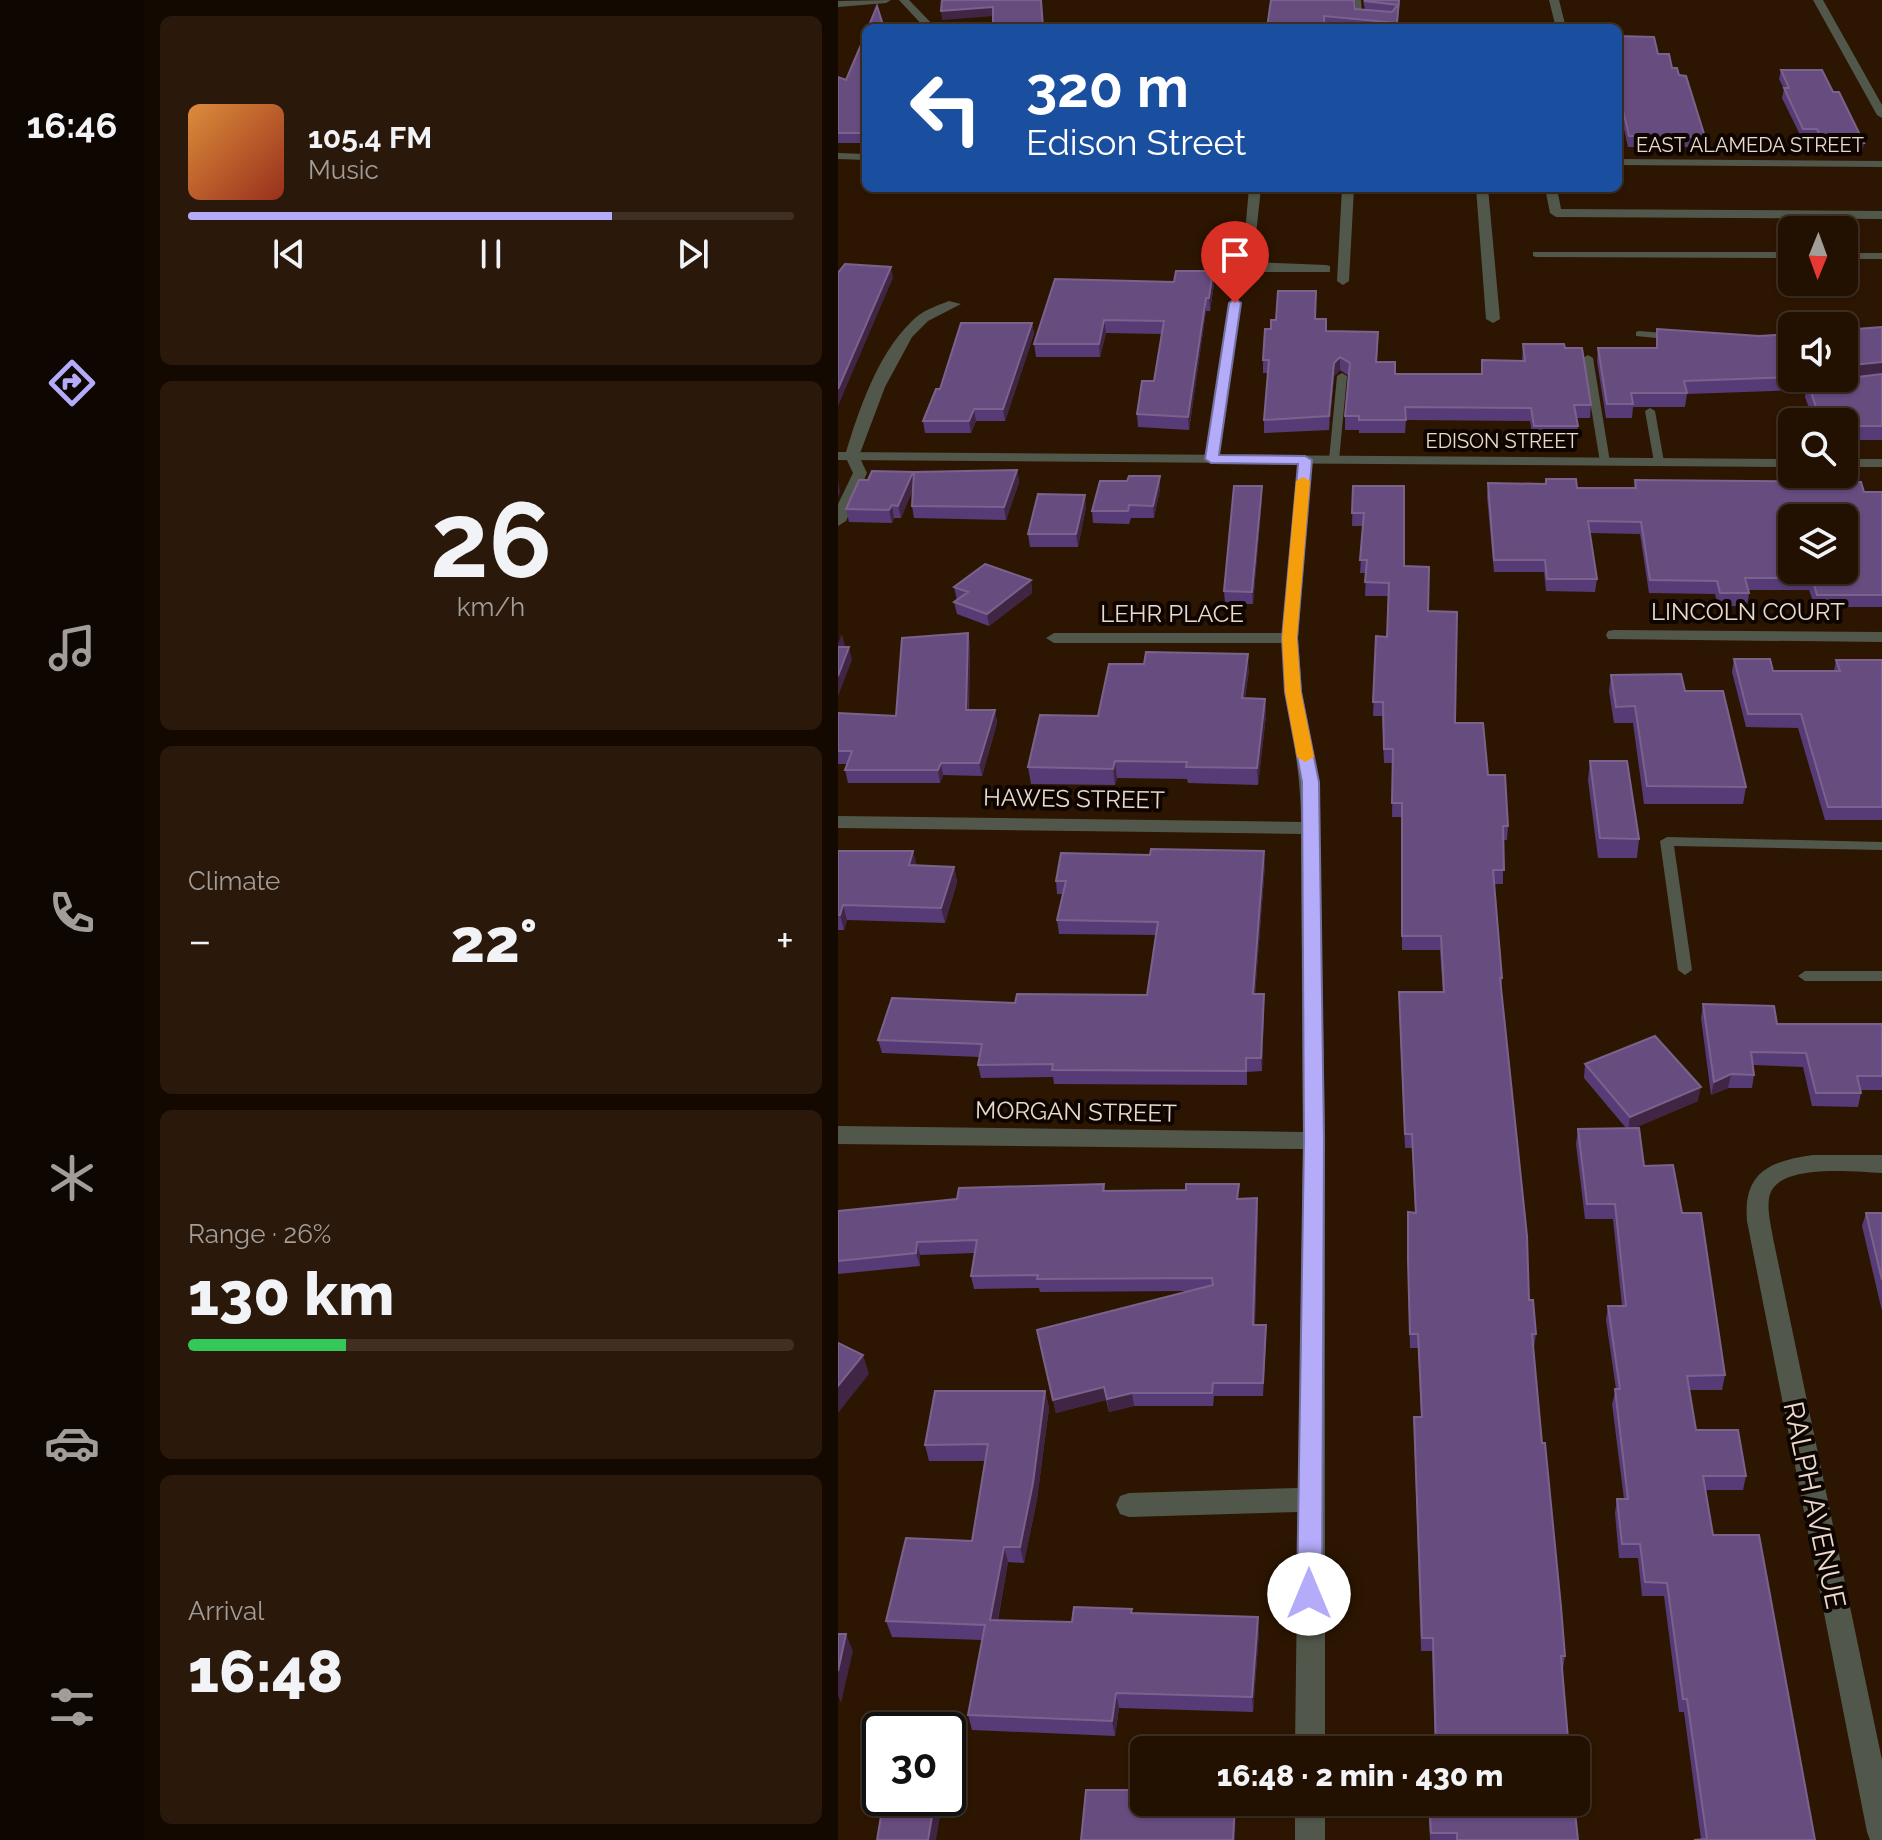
<!DOCTYPE html>
<html lang="en">
<head>
<meta charset="utf-8">
<style>
	:root { --surface:#221001; --page:#2a190b; --text:#f1f3f6; --muted:#a29d99; --line:#3f3023; --accent:#b4acf9 }
	body { margin:0; font-family:Raleway,sans-serif; background:var(--page); color:var(--text); height:100vh; display:flex; flex-direction:column; font-size:30px; white-space:nowrap }
	* { box-sizing:border-box; margin:0 }
	p { font-size:26px; color:var(--muted) }
	.icon { flex:none; width:44px; height:44px; fill:none; stroke:currentColor; stroke-width:2; stroke-linecap:round; stroke-linejoin:round }
	.map { position:relative; flex:1; overflow:hidden }
	.drawer { display:flex; flex-direction:column; gap:16px; padding:16px; background:#130901; width:694px }
	.drawer>* { flex:none }
	.hud { position:absolute; left:24px; top:24px; width:760px; height:168px; border-radius:12px; box-shadow:0 2px 6px #0004,0 0 0 2px var(--line); background:#1a4fa0; color:#fff; overflow:hidden }
	.needle { width:52px; rotate:181deg }
	.fabs { position:absolute; left:940px; top:216px; display:grid; gap:16px }
	.fabs a { display:grid; place-items:center; width:80px; height:80px; border-radius:12px; background:var(--surface); box-shadow:0 2px 6px #0004,0 0 0 2px var(--line); font-size:40px }
	.speed { position:absolute; left:24px; top:1712px; display:flex; gap:16px; font-size:40px; font-weight:700; text-align:center }
	.speed>* { display:grid; place-content:center; width:104px; height:104px; border-radius:50%; background:var(--surface); box-shadow:0 2px 6px #0004,0 0 0 2px var(--line); line-height:1 }
	.speed .limit { border:4px solid #111; border-radius:12px; background:#fff; color:#111 }
	.pin { position:absolute; display:grid; place-items:center; width:68px; height:68px; color:#fff; margin:-82px -34px; border-radius:50% 50% 50% 0; rotate:-45deg; box-shadow:0 0 8px #0007 }
	.pin .icon { rotate:45deg }
	.me { position:absolute; width:88px; margin:-44px; rotate:0deg; stroke-linejoin:round; filter:drop-shadow(0 0 6px #0008) }
	.turn { display:flex; align-items:center; gap:28px; height:168px; padding:0 32px; font-size:36px }
	.turn .icon { width:104px; height:104px; stroke-width:2.5 }
	.turn b { display:block; font-size:56px; line-height:68px }
	.big { font-size:60px; font-weight:800; line-height:1.1 }
	.drawer .card { flex:1; display:flex; flex-direction:column; justify-content:center; gap:12px; min-width:0; padding:0 28px; border-radius:12px; background:var(--page) }
	.drawer .dial { align-items:center; gap:0 }
	.dial b { font-size:104px; line-height:1 }
	.song { display:flex; align-items:center; gap:24px }
	.cover { width:96px; height:96px; border-radius:12px; background:linear-gradient(135deg,hsl(30 70% 55%),hsl(10 70% 35%)) }
	.played { height:8px; border-radius:4px; background:linear-gradient(90deg,var(--accent) 70%,var(--line) 70%) }
	.keys { display:flex; justify-content:space-around; direction:ltr }
	.heat { display:flex; justify-content:space-between; align-items:center; font-size:44px; direction:ltr }
	.charge { height:12px; border-radius:6px; background:linear-gradient(90deg,#34c759 26%,var(--line) 0) }
	.trip { position:absolute; left:292px; top:1736px; width:460px; height:80px; border-radius:12px; background:var(--surface); box-shadow:0 2px 6px #0004,0 0 0 2px var(--line); font-weight:800; line-height:80px; text-align:center }
	main { display:flex; flex:1; min-height:0 }
	.tabs { display:flex; flex-direction:column; width:144px; justify-content:space-around; align-items:center; background:#0e0600; color:var(--muted) }
	.tabs .icon { width:56px; height:56px }
	.tabs .selected { color:var(--accent) }
	.tabs b { font-size:36px; color:var(--text) }
	.map>svg:first-child { display:block }
	.lines { fill:none; stroke-linecap:round; stroke-linejoin:round }
	.service { fill:#51584b; fill-rule:evenodd }
	.minor { fill:#51584b; fill-rule:evenodd }
	.tertiary { fill:#51584b; fill-rule:evenodd }
	.wall { fill:#573b77 }
	.shaded-wall { fill:#402544 }
	.building { fill:#674c80; stroke:#7b628c; stroke-width:2; fill-rule:evenodd }
	.route { fill:#b4acf9; stroke:#7570a2; stroke-width:2 }
	.slow { fill:#f59e0b }
	.labels { text-anchor:middle; stroke-width:8; stroke-linejoin:round; paint-order:stroke }
	.far-street-label { font-size:20px; fill:#eadacd; stroke:#0e0501 }
	.street-label { font-size:24px; fill:#eadacd; stroke:#0e0501 }
	.near-street-label { font-size:28px; fill:#eadacd; stroke:#0e0501 }
</style>
</head>
<body>
<main>
<nav class="tabs">
<b>16:46</b>
<svg class="icon selected" aria-label="directions" viewBox="0 0 24 24"><path d="M12 3l9 9-9 9-9-9zM9 14v-3h6M13 9l2 2-2 2"/></svg>
<svg class="icon" aria-label="music" viewBox="0 0 24 24"><path d="M9 18V5l10-2v13"/><circle cx="6" cy="18" r="3"/><circle cx="16" cy="16" r="3"/></svg>
<svg class="icon" aria-label="phone" viewBox="0 0 24 24"><path d="M5 4h4l2 5-3 2q2 4 5 5l2-3 5 2v4C11 20 4 13 5 4z"/></svg>
<svg class="icon" aria-label="climate" viewBox="0 0 24 24"><path d="M12 3v18M4 7l16 10M4 17L20 7"/></svg>
<svg class="icon" aria-label="car" viewBox="0 0 24 24"><path d="M5 17H2v-5l4-1 3-4h7l3 4 3 1v5h-3M9 17h6M6 11h13"/><circle cx="7" cy="17" r="2"/><circle cx="17" cy="17" r="2"/></svg>
<svg class="icon" aria-label="filters" viewBox="0 0 24 24"><path d="M4 7h16M4 17h16"/><circle cx="9" cy="7" r="2"/><circle cx="15" cy="17" r="2"/></svg>
</nav>
<section class="drawer">
<div class="card">
<div class="song"><i class="cover"></i><div><b>105.4 FM</b><p>Music</p></div></div>
<div class="played"></div>
<div class="keys"><svg class="icon" aria-label="previous" viewBox="0 0 24 24"><path d="M18 5L8 12l10 7zM5 5v14"/></svg><svg class="icon" aria-label="pause" viewBox="0 0 24 24"><path d="M8 5v14M16 5v14"/></svg><svg class="icon" aria-label="next" viewBox="0 0 24 24"><path d="M6 5l10 7-10 7zM19 5v14"/></svg></div>
</div>
<div class="card dial"><b>26</b><p>km/h</p></div>
<div class="card"><p>Climate</p>
<div class="heat"><a>−</a><b class="big">22°</b><a>+</a></div>
</div>
<div class="card"><p>Range · 26%</p><b class="big">130 km</b><div class="charge"></div></div>
<div class="card"><p>Arrival</p><b class="big">16:48</b></div>
</section>
<div class="map">
<svg width="1044" height="1840" viewBox="0 0 1044 1840">
	<rect width="100%" height="100%" fill="#2d1601"/>
	<g class="lines">
		<!-- service -->
		<path class="service" d="M517 0H523L524 13 536 14V16H519Z
			M695 252H954V258L698 257 695 256Z
			M1006 253H1044V259H1006Z
			M397 300 402 303 378 459 373 462 368 459 392 303Z
			M801 331 838 334 843 337 838 340 798 336V332Z
			M750 355 755 358 772 462 767 465 762 462 745 358Z
			M504 373 509 376 501 460 496 463 491 460 499 376Z
			M812 408 817 411 826 462 821 465 816 462 807 411Z
			M829 837 1044 842V850L836 846 854 970 847 975 840 970 822 841Z
			M967 971H1044V981H967L960 976Z"/>
		<!-- minor -->
		<path class="minor" d="M53 0 48 3 0 7V1Z
			M61 0H71L98 28H87Z
			M711 0H721L728 28H718Z
			M975 0H985L1044 105V118L1039 115Z
			M0 153 28 154V160L0 159Z
			M780 159 1044 161V167L780 165Z
			M411 188H423L415 262 488 265 492 266V272H424L404 267Z
			M504 188H516L511 281 505 285 499 281Z
			M638 188H650L662 319 655 323 648 319Z
			M707 188H719L723 209 1044 211V219L718 217 712 213Z
			M111 301 123 304 90 321 74 337 47 387 21 456 29 473 8 521 0 526V504L15 473 7 456C20 412 39 355 73 322 83 311 98 306 111 301Z
			M467 456 474 460 460 638 464 692 481 782 487 1141V1750H457L460 1512 291 1517 282 1514 278 1505 282 1496 291 1493 461 1488 465 1149 0 1144V1126L465 1132 463 834 0 828V816L463 822C463 761 447 703 444 643H216L208 638 216 633H444L460 460Z
			M776 630 1044 632V642L770 639 768 635 770 631Z
			M975 1155H1044V1173C1019 1172 942 1163 932 1194 928 1207 933 1225 935 1238L1044 1760V1840H1032L1029 1832 909 1221C905 1172 932 1161 975 1155Z
			M457 1802H487V1840H457Z"/>
		<!-- tertiary -->
		<path class="tertiary" d="M0 452 954 459V467L0 460Z
			M1006 459H1044V467H1006Z"/>
	</g>
	<!-- wall -->
	<path class="wall" d="M525 0H562L559 28H513L486 25V28H429L517 9 527 10Z
		M28 33V143H0V77L8 80Z
		M780 36 820 54 841 75 867 137 866 147H790L780 103Z
		M943 70 995 92 1026 143 1024 153H989L987 148H981L977 139H964L944 98 946 89 941 79Z
		M376 284 372 311H368L351 430 300 427 299 414 316 381 324 334 268 333 262 357H198L196 344Z
		M478 319 488 331 540 345 539 362 557 374H644L684 361 685 344 727 348 753 405 752 418H738L740 426 739 439H695L692 421 568 420 567 433H521V430H507V416L511 376 502 370 496 376 491 430 426 433V420L430 373H425V360Z
		M194 323 196 334 167 421H138L133 433H87L85 421Z
		M1044 327V440H1006V422H976L967 397 969 385 960 390 849 394 847 407H795L794 418H768L759 361 760 348H818L819 329 921 336 954 334V378H1006Z
		M179 470 181 482 168 520 76 518 74 506 75 489 63 518H56L54 523 11 522 8 509 76 476Z
		M708 479 739 488H796L797 480 1044 492V607H977L971 590H910L911 593 909 606H880L877 594 811 593 802 534 752 533 759 579 757 592 708 591 706 572H656L649 496 650 483 707 484Z
		M289 481 322 489 316 518H293L291 524 255 523 254 511Z
		M424 486V498L415 604H387L386 591Z
		M515 486 566 566 590 611 617 723 650 775 670 826 669 840H665V884H656L664 978 663 992 691 1300 698 1334 696 1347H695L704 1443 727 1656 725 1669H724L731 1750H597L594 1651H583L576 1430V1417H583L580 1348H572L570 1274V1212L577 1213 574 1148H567L561 1006V992H605L602 950H564L563 817H554L555 763H546L544 716H535L538 636 549 637 551 596H527L528 573H522L525 526H514Z
		M248 507 240 547H192L190 534Z
		M193 580 194 593 151 626 119 614 116 602 119 600 116 587Z
		M130 633 132 645 131 710H157L159 723 144 776 105 775 102 783H10L7 770 9 764H0V713L58 716Z
		M896 659 935 671H996L998 660H1044V820H987L960 728 908 727 894 672Z
		M411 670 407 698 427 699 428 715 420 785 350 783 349 779 279 778 277 785 193 784 190 767Z
		M773 675 847 691 908 787 905 804H806L795 723H776L771 691Z
		M752 761 801 839 799 858H760L750 780Z
		M0 851H75L78 866 116 867 119 882 107 923 9 920 6 930H0Z
		M427 865 417 994 426 1008 424 1071 409 1072V1085L216 1084 215 1077 143 1078 140 1065 142 1057 44 1053 40 1040 177 1003 309 995 318 935 221 934 219 920 225 894H219L218 881Z
		M865 1004 939 1024H1044V1090H1022L1023 1093 1020 1107 974 1106 965 1067 915 1065 916 1075 914 1088H890L873 1095 863 1018Z
		M747 1064 860 1101 796 1128 806 1166 844 1213 887 1375 884 1390H851L858 1430 908 1476 905 1490H867L875 1535 977 1840 863 1839 846 1712H841L826 1596H804L800 1558H781L777 1513 779 1499H786L774 1404 778 1389 768 1320 770 1306H784L775 1219H747L738 1144 740 1129 788 1128 746 1078Z
		M266 1184 267 1191 401 1199 420 1212 417 1325H428V1338L425 1396H376L375 1406H296L271 1412 268 1400 218 1413 199 1330 352 1291 202 1292 201 1288 136 1289 133 1276 136 1253 82 1255V1266L0 1274V1211Z
		M1028 1213H1044V1311L1024 1226Z
		M207 1391 211 1408 199 1499 186 1563 170 1562 160 1620 234 1622 294 1609V1613L421 1632 415 1712 281 1708 277 1736 134 1730 130 1715 144 1640 54 1637 48 1621 134 1541 148 1461H91L87 1445Z
		M590 1802H736L740 1840H592Z"/>
	<!-- shaded-wall -->
	<path class="shaded-wall" d="M155 7 156 16 104 20 103 11Z
		M53 267 55 278 0 406V389Z
		M375 271 376 284 372 311 371 298Z
		M368 298V311L351 430 350 417Z
		M266 320 268 333 262 357 261 344Z
		M194 323 196 334 167 421 165 409Z
		M502 357V370L496 376 491 430V416L496 363Z
		M1044 362V375L968 385 960 390 962 378H1006V366Z
		M136 409 138 421 133 433 131 421Z
		M179 470 181 482 168 520 166 507Z
		M75 472 77 484 63 518 60 506Z
		M322 476V489L316 518 315 506Z
		M0 480 2 492 0 497Z
		M424 486V498L415 604 414 592Z
		M247 495 248 507 240 547 238 534Z
		M54 505 56 518 54 523 51 510Z
		M193 580 194 593 151 626 149 614Z
		M130 633 132 645 130 723 128 710Z
		M4 634 7 646 0 654V643Z
		M11 647 14 660 0 696V676Z
		M410 654 411 670 404 715V698Z
		M427 699 428 715 420 785 419 768Z
		M157 710 159 723 144 776 141 763Z
		M277 761 279 778 277 785 275 769Z
		M103 763 105 775 102 783 100 770Z
		M75 851 79 866 71 865Z
		M426 851 427 865 416 1008 415 994Z
		M116 867 119 882 107 923 103 908Z
		M5 905 9 920 6 930 2 915Z
		M426 994V1008L424 1071 423 1058Z
		M893 1074 890 1088 873 1095 876 1082Z
		M863 1087 860 1101 790 1131 792 1117Z
		M419 1198 420 1212 416 1338 415 1325Z
		M79 1242 82 1255V1266L78 1253Z
		M25 1355 31 1374 0 1413V1386Z
		M266 1387 268 1400 218 1413 215 1400Z
		M207 1391 211 1408 199 1499 186 1563 182 1547Z
		M294 1393 296 1406 271 1412 269 1399Z
		M166 1547 170 1562 157 1635 152 1620Z
		M420 1617 421 1632 415 1712 414 1697Z
		M8 1634 15 1651 3 1703 0 1695V1671Z
		M278 1693 281 1708 277 1736 274 1721Z
		M97 1798H101L104 1804 98 1840H90Z
		M397 1802H398L397 1840H395Z"/>
	<!-- building -->
	<path class="building" d="M104 0H203L205 28H155V7L103 11Z
		M433 0H516L517 9 554 12 560 5 527 1V0H561L559 23 486 16V25H471V28H429Z
		M39 6 46 28H30Z
		M28 33V133H0V77L8 80Z
		M780 36 816 37 820 54H831L834 68H839L841 75 848 76 867 137 791 136 780 89Z
		M943 70H984L995 92H1001L1026 143H991L988 138H983L979 129H965L946 88H951Z
		M7 264 53 267 0 389V273Z
		M338 271H375L371 298H368L350 417 299 414 304 381H316L326 321 266 320 261 344H196L217 279 336 282Z
		M440 291H478L477 319H488V331L540 332 538 362H557V374H644V360L687 361 685 344H726L727 348H744L753 405H736L740 426H696L693 408 567 407 568 420H521V416H507L512 363 502 357 496 363 491 416 426 420 431 360H425L427 329H433V320H438Z
		M123 323H194L165 409H136L131 421H85L98 389H102Z
		M1044 327V362L1006 366V330Z
		M819 329 921 336 954 334V377L846 381 849 393H793L795 404H769L760 348H819Z
		M1044 374V426H1006V422H983L970 383Z
		M179 470 166 507 74 506 76 472Z
		M34 471 75 472 60 506 54 505 51 510 8 509 21 480H30Z
		M291 476H322L315 506 291 505 290 511H254L262 481H289Z
		M708 479H738L739 488H798L797 480 1023 482 1026 492H1044V595H979L974 578H907L911 593H882L879 581 812 580 803 522 750 521 759 579H709L707 560H656L650 483 708 484ZM954 518H1006V570H954Z
		M396 486H424L414 592 386 591Z
		M515 486H566V566L591 567 590 611 619 612 617 723H645L650 775H667L670 826H665L666 870H655L664 978H662L689 1236 691 1300H695L698 1334H694L704 1443H707L723 1607 727 1656H723L731 1750H598L595 1638H584L576 1417H584L580 1334H572L570 1260V1212L578 1213 574 1134H567L561 992H606L603 936H564V803H554L555 749H546L545 702H535L538 636 549 637 551 583 527 582 529 560H522L526 513H514Z
		M200 494 247 495 238 534H190Z
		M147 564 193 580 149 614 116 602 130 592 116 587Z
		M130 633 128 710H157L141 763H103L100 770H7L14 751H0V713L58 716 64 638Z
		M0 647H11L0 676Z
		M308 652 410 654 404 698 427 699 419 768 348 767 349 762 277 761 275 769 190 767 202 715 260 716 271 664H306Z
		M896 659H932L935 671H1002L998 660H1044V807H990L963 714H910Z
		M843 674 847 691H885L908 787 809 786 797 706 778 707 773 675Z
		M752 761H789L801 839 762 838Z
		M313 849 426 851 415 994H426L423 1058H408V1071L214 1070 215 1064 140 1065 144 1044 40 1040 54 998 177 1003 179 994 309 995 320 922 219 920 228 881H218L223 853 312 855Z
		M0 851H75L71 865 116 867 103 908 5 905 2 915H0Z
		M865 1004 936 1006 939 1024H1044V1076H1019L1023 1093H978L968 1053 913 1052 916 1075 893 1074 876 1082Z
		M817 1036 863 1087 792 1117 747 1064Z
		M801 1128 806 1166 835 1165 844 1213H863L887 1375 849 1376 858 1430H900L908 1476H865L875 1535H921L977 1840H856L869 1839 849 1699H845L829 1583 807 1582 802 1544H784L779 1499H790L777 1389H782L770 1306H788L777 1204H749L740 1129Z
		M266 1184 265 1191 348 1190V1184H401L399 1199 419 1198 415 1325H428L425 1383H375L374 1393H294L269 1399 266 1387 215 1400 199 1330 375 1285 374 1278 199 1279 200 1275 133 1276 139 1240 79 1242 78 1253 0 1261V1211L119 1199 121 1188Z
		M1028 1213H1044V1280Z
		M0 1343 25 1355 0 1386Z
		M97 1391H207L195 1483 182 1547H166L152 1620 234 1622 236 1607 294 1609 293 1613 420 1617 414 1697 278 1693 274 1721 130 1715 147 1625 48 1621 68 1538 134 1541 150 1444 87 1445Z
		M0 1634H8L0 1671Z
		M248 1790H299V1793H306V1802H397L395 1840H243Z
		M46 1798H97L90 1840H39Z
		M591 1802H736L740 1840H619V1833H593Z"/>
	<!-- route -->
	<path class="route" d="M397 299 403 303 381 455 467 456 474 460 459 638 463 692 481 782 486 1141 484 1594 480 1602 471 1606 463 1602 459 1594 466 1141 464 782 447 692 444 638 460 464 373 463 367 459 391 303Z"/>
	<!-- slow -->
	<path class="slow" d="M465 477 472 481 459 638 463 692 476 757 467 762 459 757 447 692 444 638 458 481Z"/>
	<g class="labels">
		<!-- far-street labels -->
		<g class="far-street-label">
			<text x="912" y="152">EAST ALAMEDA STREET</text>
			<text x="664" y="448">EDISON STREET</text>
		</g>
		<!-- street labels -->
		<g class="street-label">
			<text x="910" y="620">LINCOLN COURT</text>
			<text x="334" y="622">LEHR PLACE</text>
			<text transform="translate(236 799) rotate(1)" y="8">HAWES STREET</text>
			<text transform="translate(238 1112) rotate(1)" y="8">MORGAN STREET</text>
		</g>
		<!-- near-street labels -->
		<g class="near-street-label">
			<text transform="translate(977 1505) rotate(78)" y="10">RALPH AVENUE</text>
		</g>
	</g>
</svg>
<div class="fabs">
<a><svg class="needle" viewBox="-14 -14 28 28"><path d="M0-13l5 13h-10z" fill="#e53935"/><path d="M0 13l5-13h-10z" fill="#a29d99"/></svg></a>
<a><svg class="icon" aria-label="sound" viewBox="0 0 24 24"><path d="M4 9h4l5-4v14l-5-4H4zM17 9q2 3 0 6"/></svg></a>
<a><svg class="icon" aria-label="search" viewBox="0 0 24 24"><circle cx="10" cy="10" r="6"/><path d="M15 15l6 6"/></svg></a>
<a><svg class="icon" aria-label="layers" viewBox="0 0 24 24"><path d="M12 4l9 5-9 5-9-5zM3 14l9 5 9-5"/></svg></a>
</div>
<div class="speed"><div class="limit">30</div></div>
<div class="pin" style="left:397px;top:303px;background:#d93025"><svg class="icon" aria-label="arrive" viewBox="0 0 24 24"><path d="M6 21V4h12l-3 4 3 4H6"/></svg></div>
<svg class="me" style="left:471px;top:1594px" viewBox="-20 -20 40 40"><circle r="19" fill="#fff"/><path d="M0-13L10 11 0 6-10 11z" fill="#b4acf9"/></svg>
<div class="trip">16:48 · 2 min · 430 m</div>
<div class="hud">
<div class="turn"><svg class="icon" aria-label="left" viewBox="0 0 24 24"><path d="M17 20v-9H6M10 6l-5 5 5 5"/></svg><div><b>320 m</b>Edison Street</div></div>
</div>
</div>
</main>
</body>
</html>
